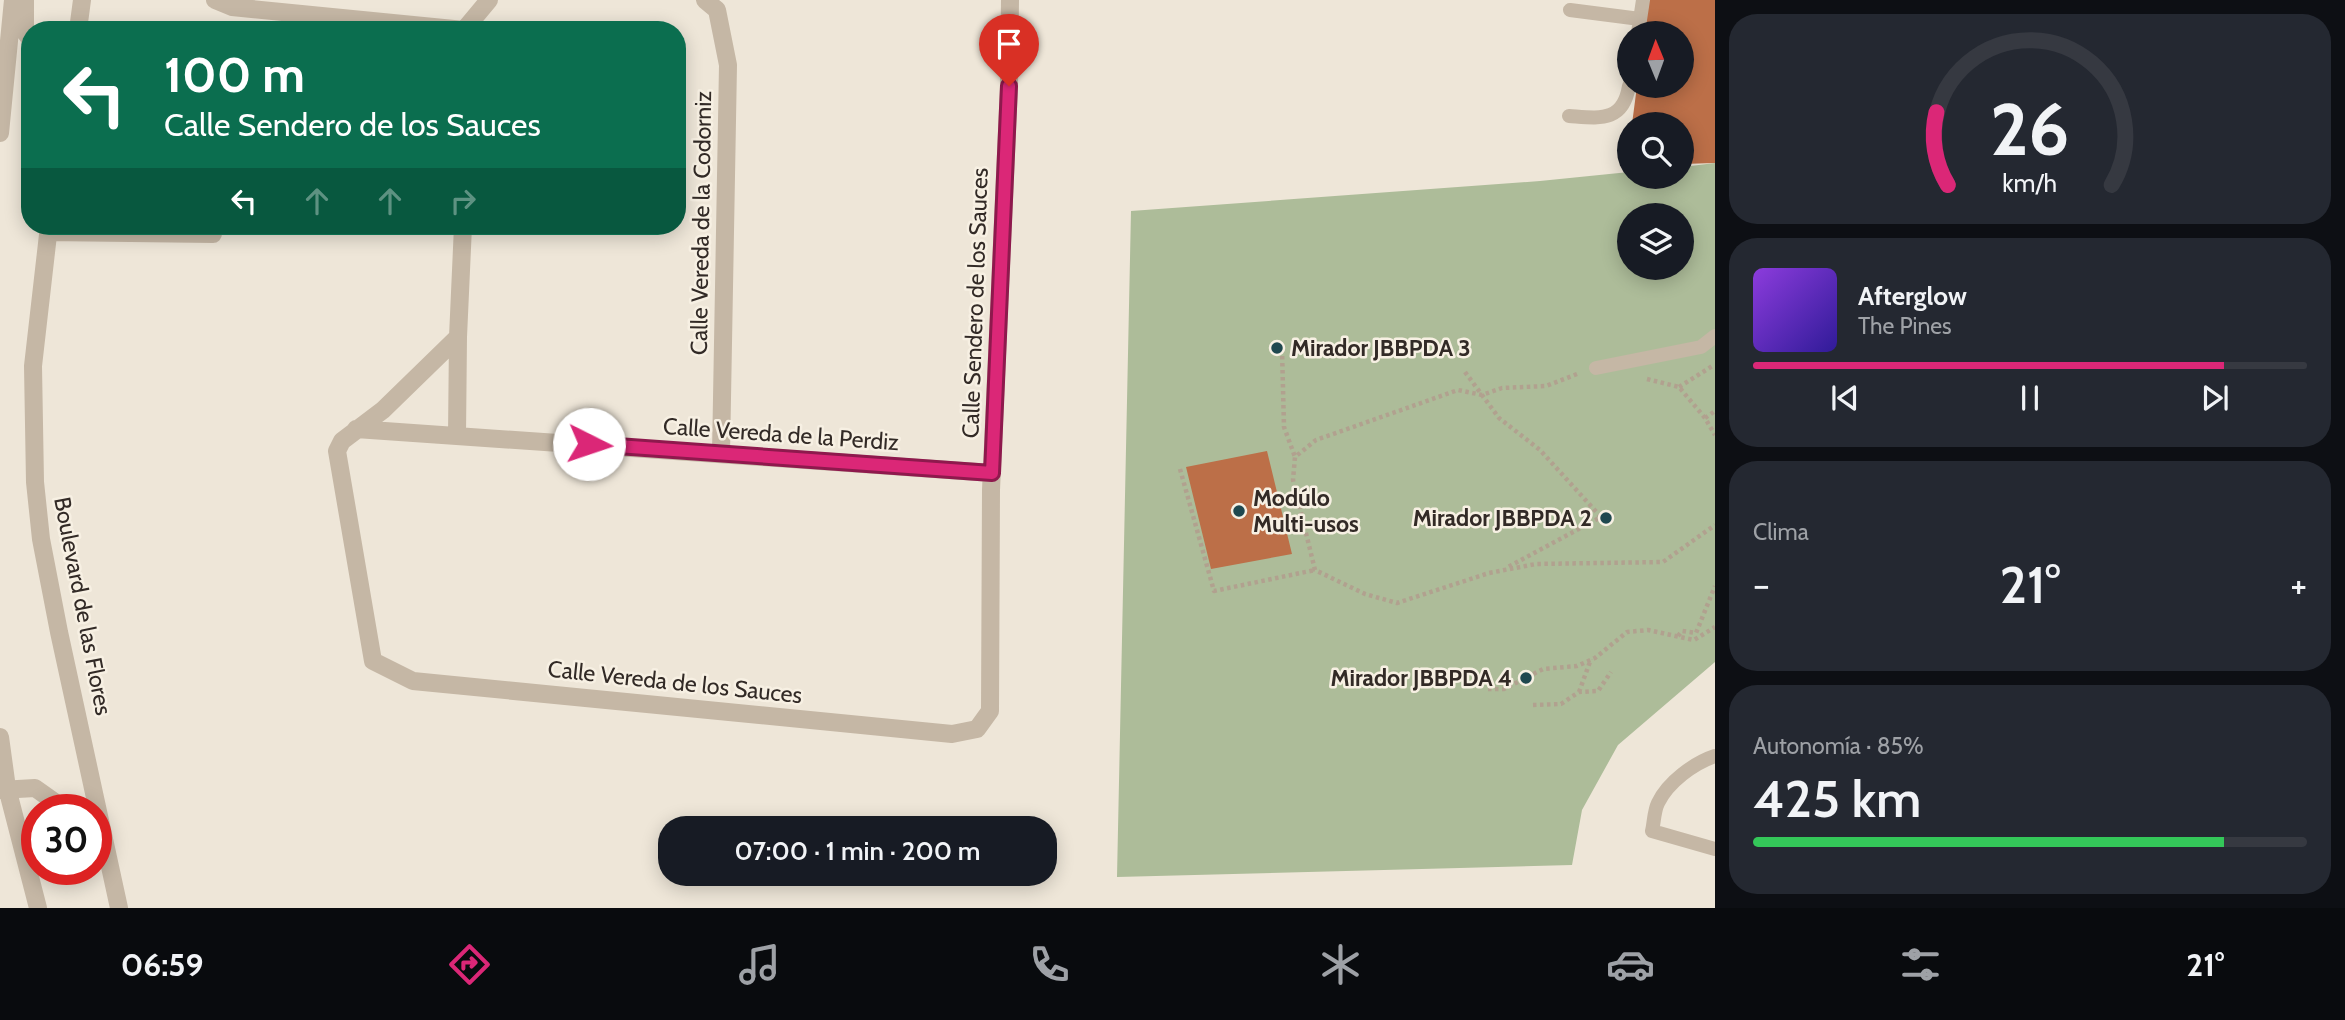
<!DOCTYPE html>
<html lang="es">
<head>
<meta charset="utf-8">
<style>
	:root { --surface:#171b24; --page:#242831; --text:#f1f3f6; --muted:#9ea1a6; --line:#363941; --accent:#db2777 }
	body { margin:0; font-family:Cabin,sans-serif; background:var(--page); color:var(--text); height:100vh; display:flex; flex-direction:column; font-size:26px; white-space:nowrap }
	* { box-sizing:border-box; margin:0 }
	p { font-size:23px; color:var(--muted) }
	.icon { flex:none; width:38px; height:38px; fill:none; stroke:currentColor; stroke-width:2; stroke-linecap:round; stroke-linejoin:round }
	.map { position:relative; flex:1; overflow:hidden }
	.panel { display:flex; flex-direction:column; gap:14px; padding:14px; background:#0d0f14; width:630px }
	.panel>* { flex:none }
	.hud { position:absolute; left:21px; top:21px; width:665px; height:214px; border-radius:28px; box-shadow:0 4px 18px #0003; background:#0b6e4f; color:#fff; overflow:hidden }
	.needle { width:46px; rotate:359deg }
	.fabs { position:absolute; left:1617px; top:21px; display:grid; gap:14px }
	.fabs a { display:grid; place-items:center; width:77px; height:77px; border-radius:50%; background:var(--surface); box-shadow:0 4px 18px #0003; font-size:35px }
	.speed { position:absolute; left:21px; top:794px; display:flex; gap:14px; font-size:35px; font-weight:700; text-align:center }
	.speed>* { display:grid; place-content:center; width:91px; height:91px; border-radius:50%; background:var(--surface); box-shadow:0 4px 18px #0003; line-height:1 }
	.speed .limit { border:10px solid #d22; background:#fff; color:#111 }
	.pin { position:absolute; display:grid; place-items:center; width:60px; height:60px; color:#fff; margin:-72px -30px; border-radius:50% 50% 50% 0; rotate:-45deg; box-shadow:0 0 7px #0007 }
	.pin .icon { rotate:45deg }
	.me { position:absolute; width:77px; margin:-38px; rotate:94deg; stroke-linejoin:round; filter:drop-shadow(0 0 5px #0008) }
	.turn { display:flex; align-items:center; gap:24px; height:147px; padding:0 28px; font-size:32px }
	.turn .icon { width:91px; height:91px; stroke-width:2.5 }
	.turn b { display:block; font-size:49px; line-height:60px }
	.lanes { display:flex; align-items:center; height:66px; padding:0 28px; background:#0003; justify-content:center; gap:35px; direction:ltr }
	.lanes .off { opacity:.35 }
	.big { font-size:52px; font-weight:600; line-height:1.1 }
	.panel .card { flex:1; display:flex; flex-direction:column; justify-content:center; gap:10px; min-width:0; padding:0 24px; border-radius:28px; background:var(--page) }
	.panel .dial { align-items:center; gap:0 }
	.dial svg { height:182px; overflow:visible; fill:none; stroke:var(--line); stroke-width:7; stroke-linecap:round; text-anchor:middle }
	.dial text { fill:var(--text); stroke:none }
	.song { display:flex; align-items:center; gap:21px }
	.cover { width:84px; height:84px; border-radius:10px; background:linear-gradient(135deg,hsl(270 70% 55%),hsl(250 70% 35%)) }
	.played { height:7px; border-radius:4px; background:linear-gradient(90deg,var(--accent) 85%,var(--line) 85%) }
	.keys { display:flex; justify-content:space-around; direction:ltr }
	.heat { display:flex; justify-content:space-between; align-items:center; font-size:38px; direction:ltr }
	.charge { height:10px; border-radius:5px; background:linear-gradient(90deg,#34c759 85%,var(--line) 0) }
	.trip { position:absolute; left:658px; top:816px; width:399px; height:70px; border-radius:28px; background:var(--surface); box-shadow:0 4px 18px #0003; font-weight:600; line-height:70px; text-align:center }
	.dock { display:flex; height:112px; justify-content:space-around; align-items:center; background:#090b0e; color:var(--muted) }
	.dock .icon { width:49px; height:49px }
	.dock .active { color:var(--accent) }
	.dock b { font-size:32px; color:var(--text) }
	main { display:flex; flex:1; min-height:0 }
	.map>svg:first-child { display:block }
	.green { fill:#adbc99; fill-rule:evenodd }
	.building { fill:#bc6f48 }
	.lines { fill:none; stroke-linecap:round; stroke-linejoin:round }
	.path { stroke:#b1a18f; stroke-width:4.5; stroke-dasharray:3.5 3.5; stroke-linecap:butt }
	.service { stroke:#c5b7a5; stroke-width:14 }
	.minor { stroke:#c5b7a5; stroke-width:18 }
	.route-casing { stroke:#8e194d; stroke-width:18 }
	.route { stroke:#db2777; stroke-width:12 }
	.poi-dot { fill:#1f484f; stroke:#f7f0e3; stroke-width:2.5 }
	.labels { text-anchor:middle; stroke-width:5; stroke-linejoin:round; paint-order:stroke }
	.street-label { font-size:23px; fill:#322a26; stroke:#f7f0e3 }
	.poi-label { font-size:23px; font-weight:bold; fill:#322a26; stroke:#f7f0e3; text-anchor:start }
</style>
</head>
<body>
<main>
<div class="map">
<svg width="1715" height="908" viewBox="0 0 1715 908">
	<rect width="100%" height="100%" fill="#eee6d8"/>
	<!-- green -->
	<path class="green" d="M1715 163V662L1618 745 1582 810 1572 865 1117 877 1131 211 1540 181 1629 172V177H1682V167ZM1629 215H1682V268H1629Z"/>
	<!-- building -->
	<path class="building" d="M1649 0H1715V163L1682 164V124H1632L1637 86H1682V33H1644Z
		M1267 451 1292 554 1211 569 1186 467Z"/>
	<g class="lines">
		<!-- path -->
		<path class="path" d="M1282 349 1284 427 1295 457
			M1465 372 1499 418 1540 450 1601 517 1508 567
			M1577 374 1546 386 1502 388 1482 395 1458 390 1316 440 1295 457 1293 480 1315 570 1365 594 1397 603 1489 573 1536 564 1663 562 1715 525
			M1647 379 1679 387 1705 418 1715 435
			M1679 387 1714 365
			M1705 418 1715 411
			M1180 469 1214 591 1315 570
			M1678 636 1682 631 1696 633 1715 586
			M1488 689H1504L1543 669 1577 666 1595 658 1627 632 1648 630 1694 640 1715 627
			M1579 692 1591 659
			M1533 705 1561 704 1579 692 1598 691 1611 672"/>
		<!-- service -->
		<path class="service" d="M1570 10 1640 19
			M1638 33 1643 0
			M1569 116C1599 118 1623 123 1629 86
			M1596 368 1701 347 1715 336
			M1715 756C1694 763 1668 782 1658 803 1654 811 1654 823 1652 831L1715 849"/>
		<!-- minor -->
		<path class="minor" d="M25 0V32L30 39
			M215 0 232 7 464 30
			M705 0 717 10 728 65 721 454
			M78 30 82 0
			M464 30 489 0
			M0 133 13 0
			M49 226 33 366 35 482 41 539 59 632 119 908
			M48 232 213 234V226
			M458 337 383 410 342 441 337 451 373 661 413 681 952 734 977 729 990 711 991 490 1009 86 1010 0
			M356 429 992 473
			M457 435 458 337 463 226
			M0 737 7 788 38 908
			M0 790 35 788 66 810"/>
	</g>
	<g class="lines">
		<defs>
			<path id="route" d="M589 444 992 473 1009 86"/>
		</defs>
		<!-- route casing -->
		<use href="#route" class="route-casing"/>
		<!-- route -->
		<use href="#route" class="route"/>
	</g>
	<!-- markers -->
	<g class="poi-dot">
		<circle cx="1277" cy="348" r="7"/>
		<circle cx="1239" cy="511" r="7"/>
		<circle cx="1606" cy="518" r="7"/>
		<circle cx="1526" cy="678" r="7"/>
	</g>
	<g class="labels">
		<!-- street labels -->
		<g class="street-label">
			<text transform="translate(701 223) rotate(-89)" y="8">Calle Vereda de la Codorniz</text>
			<text transform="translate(975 303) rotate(-88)" y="8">Calle Sendero de los Sauces</text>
			<text transform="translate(781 434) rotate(4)" y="8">Calle Vereda de la Perdiz</text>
			<text transform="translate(83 606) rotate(79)" y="8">Boulevard de las Flores</text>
			<text transform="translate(675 682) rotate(6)" y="8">Calle Vereda de los Sauces</text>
		</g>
		<!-- poi labels -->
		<g class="poi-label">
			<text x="1291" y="356">Mirador JBBPDA 3</text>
			<text x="1253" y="506">Modúlo<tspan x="1253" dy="26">Multi-usos</tspan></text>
			<text x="1592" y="526" text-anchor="end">Mirador JBBPDA 2</text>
			<text x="1512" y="686" text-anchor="end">Mirador JBBPDA 4</text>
		</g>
	</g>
</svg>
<div class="fabs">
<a><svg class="needle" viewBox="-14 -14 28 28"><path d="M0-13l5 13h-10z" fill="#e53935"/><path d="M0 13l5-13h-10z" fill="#9ea1a6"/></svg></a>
<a><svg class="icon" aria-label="search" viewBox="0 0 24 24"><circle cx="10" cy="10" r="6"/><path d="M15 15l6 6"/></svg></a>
<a><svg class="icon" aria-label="layers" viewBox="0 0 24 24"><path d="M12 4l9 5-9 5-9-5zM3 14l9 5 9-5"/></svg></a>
</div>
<div class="speed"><div class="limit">30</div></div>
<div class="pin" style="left:1009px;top:86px;background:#d93025"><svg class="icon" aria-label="arrive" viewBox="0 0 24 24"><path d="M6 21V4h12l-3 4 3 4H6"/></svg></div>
<svg class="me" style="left:589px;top:444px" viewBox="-20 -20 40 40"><circle r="19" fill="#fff"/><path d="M0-13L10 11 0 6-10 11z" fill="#db2777"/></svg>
<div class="trip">07:00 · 1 min · 200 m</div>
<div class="hud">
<div class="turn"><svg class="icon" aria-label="left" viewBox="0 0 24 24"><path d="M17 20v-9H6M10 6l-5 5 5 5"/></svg><div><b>100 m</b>Calle Sendero de los Sauces</div></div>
<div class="lanes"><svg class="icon" aria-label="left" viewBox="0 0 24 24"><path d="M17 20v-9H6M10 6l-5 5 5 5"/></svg><svg class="icon off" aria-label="ahead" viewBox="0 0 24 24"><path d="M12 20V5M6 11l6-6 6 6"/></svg><svg class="icon off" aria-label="ahead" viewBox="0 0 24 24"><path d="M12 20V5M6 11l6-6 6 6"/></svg><svg class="icon off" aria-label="right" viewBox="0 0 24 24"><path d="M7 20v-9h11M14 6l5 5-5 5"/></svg></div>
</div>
</div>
<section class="panel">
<div class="card dial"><svg viewBox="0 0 100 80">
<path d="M14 69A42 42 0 1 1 86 69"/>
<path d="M14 69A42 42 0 0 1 9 37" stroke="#db2777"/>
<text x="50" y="56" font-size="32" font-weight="700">26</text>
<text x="50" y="72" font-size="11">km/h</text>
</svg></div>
<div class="card">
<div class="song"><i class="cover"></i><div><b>Afterglow</b><p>The Pines</p></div></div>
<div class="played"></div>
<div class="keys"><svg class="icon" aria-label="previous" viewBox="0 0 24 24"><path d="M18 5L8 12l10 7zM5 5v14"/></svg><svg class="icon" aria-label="pause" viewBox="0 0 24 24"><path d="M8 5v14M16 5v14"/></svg><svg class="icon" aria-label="next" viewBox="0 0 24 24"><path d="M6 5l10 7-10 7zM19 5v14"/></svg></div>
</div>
<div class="card"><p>Clima</p>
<div class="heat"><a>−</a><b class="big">21°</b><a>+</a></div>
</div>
<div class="card"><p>Autonomía · 85%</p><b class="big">425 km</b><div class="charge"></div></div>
</section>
</main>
<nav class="dock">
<b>06:59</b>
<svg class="icon active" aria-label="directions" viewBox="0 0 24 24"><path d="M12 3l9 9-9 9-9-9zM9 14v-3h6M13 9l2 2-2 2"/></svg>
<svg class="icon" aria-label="music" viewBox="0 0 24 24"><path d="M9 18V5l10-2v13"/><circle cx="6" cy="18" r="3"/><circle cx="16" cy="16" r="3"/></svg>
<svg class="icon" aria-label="phone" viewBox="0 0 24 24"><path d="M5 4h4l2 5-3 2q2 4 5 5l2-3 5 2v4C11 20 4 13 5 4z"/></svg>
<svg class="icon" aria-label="climate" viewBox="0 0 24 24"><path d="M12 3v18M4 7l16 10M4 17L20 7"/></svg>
<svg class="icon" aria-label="car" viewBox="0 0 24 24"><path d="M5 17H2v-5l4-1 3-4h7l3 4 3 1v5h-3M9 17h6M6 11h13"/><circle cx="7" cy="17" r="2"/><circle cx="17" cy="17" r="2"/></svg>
<svg class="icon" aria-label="filters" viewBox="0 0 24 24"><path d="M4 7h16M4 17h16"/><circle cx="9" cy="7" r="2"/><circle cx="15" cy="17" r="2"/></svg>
<b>21°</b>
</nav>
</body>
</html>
